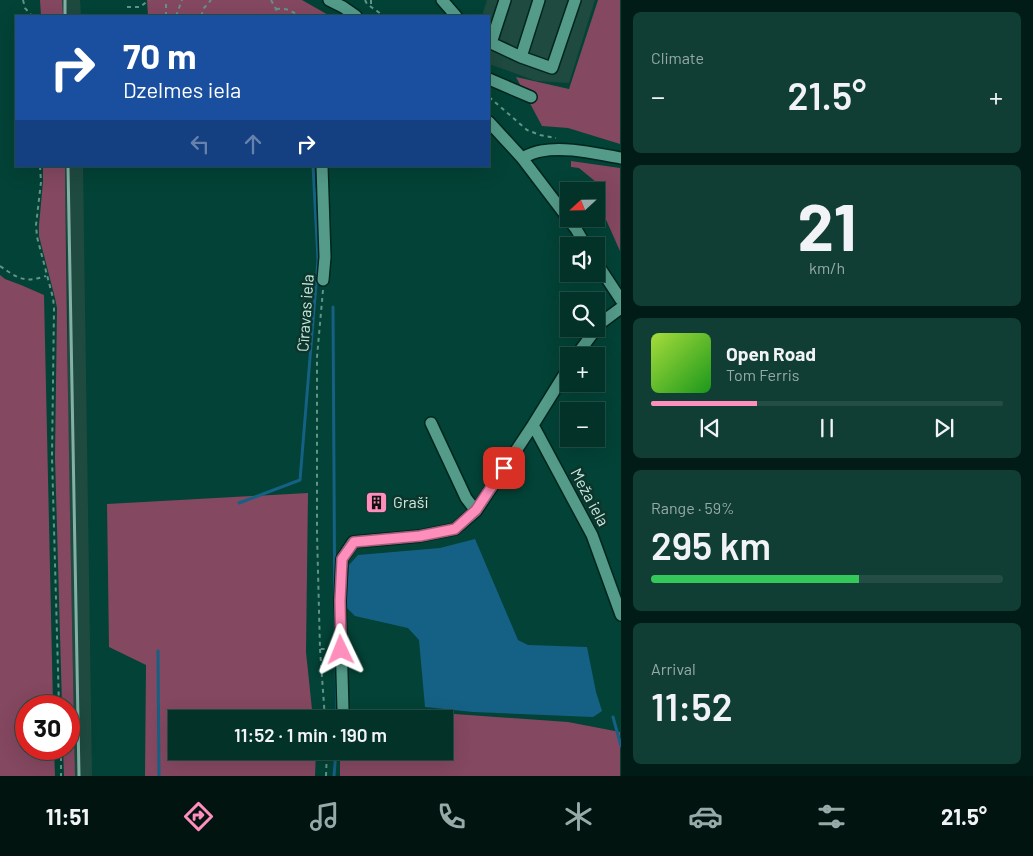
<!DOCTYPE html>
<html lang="en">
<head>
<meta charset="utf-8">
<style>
	:root { --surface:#023228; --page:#103e34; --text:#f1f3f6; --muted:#96aaa8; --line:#234d45; --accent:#fe8ebc }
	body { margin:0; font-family:Barlow,sans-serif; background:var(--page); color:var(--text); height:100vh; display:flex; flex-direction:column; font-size:19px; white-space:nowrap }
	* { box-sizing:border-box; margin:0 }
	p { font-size:16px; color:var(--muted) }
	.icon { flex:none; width:28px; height:28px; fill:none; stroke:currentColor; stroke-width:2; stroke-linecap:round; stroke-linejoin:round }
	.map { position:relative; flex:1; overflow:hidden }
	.side { display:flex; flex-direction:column; gap:12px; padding:12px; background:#011c16; width:412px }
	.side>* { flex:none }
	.hud { position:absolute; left:15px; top:15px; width:475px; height:152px; border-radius:0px; box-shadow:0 5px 20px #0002,0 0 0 1px var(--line); background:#1a4fa0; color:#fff; overflow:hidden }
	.needle { width:32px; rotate:248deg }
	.controls { position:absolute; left:560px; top:182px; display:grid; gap:10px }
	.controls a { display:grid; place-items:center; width:45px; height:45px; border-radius:0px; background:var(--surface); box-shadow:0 5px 20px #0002,0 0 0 1px var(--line); font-size:25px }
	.speed { position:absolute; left:15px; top:695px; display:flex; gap:10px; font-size:25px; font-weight:700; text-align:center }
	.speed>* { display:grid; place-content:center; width:65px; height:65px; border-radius:50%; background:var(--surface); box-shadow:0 5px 20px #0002,0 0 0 1px var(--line); line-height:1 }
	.speed .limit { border:8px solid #d22; background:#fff; color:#111 }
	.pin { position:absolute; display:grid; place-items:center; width:42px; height:42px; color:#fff; margin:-21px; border-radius:10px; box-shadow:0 2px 8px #0006 }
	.me { position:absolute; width:55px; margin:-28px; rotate:358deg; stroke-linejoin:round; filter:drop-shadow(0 0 4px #0008) }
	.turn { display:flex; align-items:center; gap:18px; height:105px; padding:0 25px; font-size:22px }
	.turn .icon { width:65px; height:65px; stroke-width:2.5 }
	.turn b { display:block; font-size:35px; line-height:42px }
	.lanes { display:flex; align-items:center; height:48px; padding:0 25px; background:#0003; justify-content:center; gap:25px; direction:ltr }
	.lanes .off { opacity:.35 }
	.big { font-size:38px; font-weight:600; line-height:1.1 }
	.side .card { flex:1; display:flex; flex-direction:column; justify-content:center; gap:8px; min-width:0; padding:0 18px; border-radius:8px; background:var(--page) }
	.side .dial { align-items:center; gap:0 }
	.dial b { font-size:65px; line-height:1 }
	.song { display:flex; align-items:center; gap:15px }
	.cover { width:60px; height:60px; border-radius:8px; background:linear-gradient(135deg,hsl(80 70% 55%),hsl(120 70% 35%)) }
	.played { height:5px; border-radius:2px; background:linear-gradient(90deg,var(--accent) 30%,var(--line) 30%) }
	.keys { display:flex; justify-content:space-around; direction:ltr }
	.heat { display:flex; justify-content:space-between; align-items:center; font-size:28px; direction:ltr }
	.charge { height:8px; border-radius:4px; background:linear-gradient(90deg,#34c759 59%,var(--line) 0) }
	.trip { position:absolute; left:168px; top:710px; width:285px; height:50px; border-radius:0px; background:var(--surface); box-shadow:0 5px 20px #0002,0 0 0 1px var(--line); font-weight:600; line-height:50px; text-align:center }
	.dock { display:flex; height:80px; justify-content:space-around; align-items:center; background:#011410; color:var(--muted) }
	.dock .icon { width:35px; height:35px }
	.dock .active { color:var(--accent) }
	.dock b { font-size:22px; color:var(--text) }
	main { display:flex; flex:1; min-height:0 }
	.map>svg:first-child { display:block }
	.built { fill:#1e4a40 }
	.green { fill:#844860 }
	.water { fill:#156185 }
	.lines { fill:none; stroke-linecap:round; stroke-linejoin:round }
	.stream { stroke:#156185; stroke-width:3 }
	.minor-casing { stroke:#00261e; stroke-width:14 }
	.path { stroke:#629488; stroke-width:2; stroke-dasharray:4 4; stroke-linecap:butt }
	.minor { stroke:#549b89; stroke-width:11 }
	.rail { stroke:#84b1a6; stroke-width:3 }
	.route-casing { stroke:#a55c7a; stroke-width:12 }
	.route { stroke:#fe8ebc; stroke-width:9 }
	.labels { text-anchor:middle; stroke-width:5; stroke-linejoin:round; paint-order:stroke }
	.street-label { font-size:16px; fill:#c9ece1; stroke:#0e352c }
	.poi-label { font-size:16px; fill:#c9ece1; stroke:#0e352c; text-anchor:start }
</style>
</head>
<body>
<main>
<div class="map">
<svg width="621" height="776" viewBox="0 0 621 776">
	<rect width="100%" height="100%" fill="#034236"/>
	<!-- built -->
	<path class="built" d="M62 0H80L81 16H63Z
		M487 0H595L569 83 536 81 489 64V16H482Z
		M65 166H83L87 443 92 776H75L68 423V324Z"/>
	<!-- green -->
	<path class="green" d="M40 0H62L63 16H41Z
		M147 0H302L330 16H148Z
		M598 0H620V144L568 128 542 126 516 77 569 89Z
		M571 161 620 168V251L599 204 596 182 579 168 571 167Z
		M43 166H65C67 370 71 573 75 776H64L63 749H69V706H62L55 457 57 308 55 298 39 236V225L43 182Z
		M0 275 5 279 21 285 44 295 53 706H26V749H54L55 776H0Z
		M308 493 306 652 313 719H176V751H316L315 776H145L146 665 109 647 107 504Z
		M427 712 568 722 620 732V776H340V751H444V719H361Z"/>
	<!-- water -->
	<path class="water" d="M475 539 518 640 528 645 587 647 596 692 602 711 593 717 473 712 425 707 419 640 408 628 355 616 346 607 349 565 358 555 440 548Z"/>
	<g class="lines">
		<!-- stream -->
		<path class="stream" d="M333 307 335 643
			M239 503 300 480 318 260 313 166
			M158 651 159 776
			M336 658 337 719
			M613 717 621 746
			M334 776 336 751"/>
		<defs>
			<path id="minor" d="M329 0 343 7 356 16
				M442 0 456 16
				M489 42 521 57 552 68 575 0
				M491 43 505 0
				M521 57 539 0
				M489 79 531 97
				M489 122 522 158 576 229 586 246
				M522 158C528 155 534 152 541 151 566 146 596 154 621 158
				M322 166 325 257 323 280
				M596 262 621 300
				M596 328 598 325 621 308
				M576 356 596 329
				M431 423 466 498 476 511
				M533 425 592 535 621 615
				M343 710 340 601 342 559 353 542 420 536 455 529 476 511 533 425 569 367"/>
		</defs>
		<!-- minor casing -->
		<use href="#minor" class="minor-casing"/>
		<!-- path -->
		<path class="path" d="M23 0 25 8 32 16
			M271 0 276 9 278 16
			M365 0 367 4 384 16
			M371 0V7
			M127 7H140L149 0
			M276 9C285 8 292 10 298 16
			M166 16V0
			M176 16 182 0
			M201 16 204 8 211 0
			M489 97 527 130 540 135 556 138
			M40 166 41 182 36 225 37 237 53 298 54 308 52 457 59 706
			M0 266C19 279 24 283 46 276
			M323 290 317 357V533L320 649H331
			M320 649 325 719
			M61 749V776
			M326 776 327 751"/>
		<!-- minor -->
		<use href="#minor" class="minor"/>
		<!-- rail -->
		<path class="rail" d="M65 0V16
			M68 166 79 776"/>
	</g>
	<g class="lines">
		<defs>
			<path id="route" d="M341 650 340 601 342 559 354 542 420 536 455 529 476 510 504 468"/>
		</defs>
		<!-- route casing -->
		<use href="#route" class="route-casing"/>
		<!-- route -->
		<use href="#route" class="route"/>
	</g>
	<!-- icons -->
	<defs>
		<symbol id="building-square" viewBox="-11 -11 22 22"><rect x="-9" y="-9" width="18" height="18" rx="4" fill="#fe8ebc" stroke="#0e352c"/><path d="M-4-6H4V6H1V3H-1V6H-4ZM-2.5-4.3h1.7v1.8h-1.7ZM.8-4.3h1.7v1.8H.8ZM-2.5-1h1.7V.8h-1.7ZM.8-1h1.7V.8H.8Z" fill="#111"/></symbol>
	</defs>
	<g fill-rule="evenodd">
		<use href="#building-square" x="364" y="490" width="25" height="25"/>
	</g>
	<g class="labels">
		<!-- street labels -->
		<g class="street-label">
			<text transform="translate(305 313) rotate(-86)" y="6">Cīravas iela</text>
			<text transform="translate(590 497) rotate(62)" y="6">Meža iela</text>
		</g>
		<!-- poi labels -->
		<g class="poi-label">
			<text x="393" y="508">Graši</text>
		</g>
	</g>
</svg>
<div class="controls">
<a><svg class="needle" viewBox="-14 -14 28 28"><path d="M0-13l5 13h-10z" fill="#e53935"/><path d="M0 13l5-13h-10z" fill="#96aaa8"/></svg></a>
<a><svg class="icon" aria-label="sound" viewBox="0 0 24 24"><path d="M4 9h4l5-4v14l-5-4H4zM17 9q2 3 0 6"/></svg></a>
<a><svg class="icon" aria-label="search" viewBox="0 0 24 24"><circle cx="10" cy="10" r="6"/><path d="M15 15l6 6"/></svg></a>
<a>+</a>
<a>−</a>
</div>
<div class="speed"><div class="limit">30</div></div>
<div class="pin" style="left:504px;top:468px;background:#d93025"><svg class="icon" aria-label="arrive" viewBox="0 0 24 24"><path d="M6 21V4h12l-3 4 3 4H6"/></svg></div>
<svg class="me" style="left:341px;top:650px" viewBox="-20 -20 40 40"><path d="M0-17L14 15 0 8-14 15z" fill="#fe8ebc" stroke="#fff" stroke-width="4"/></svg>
<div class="trip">11:52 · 1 min · 190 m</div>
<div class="hud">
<div class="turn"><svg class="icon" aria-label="right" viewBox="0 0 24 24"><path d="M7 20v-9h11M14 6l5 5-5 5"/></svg><div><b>70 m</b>Dzelmes iela</div></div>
<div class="lanes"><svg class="icon off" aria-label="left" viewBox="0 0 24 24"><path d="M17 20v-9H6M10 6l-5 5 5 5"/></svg><svg class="icon off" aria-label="ahead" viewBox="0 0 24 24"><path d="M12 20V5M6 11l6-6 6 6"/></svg><svg class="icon" aria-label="right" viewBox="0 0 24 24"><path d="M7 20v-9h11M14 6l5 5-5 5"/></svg></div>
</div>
</div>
<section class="side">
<div class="card"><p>Climate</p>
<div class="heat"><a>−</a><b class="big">21.5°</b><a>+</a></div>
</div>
<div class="card dial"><b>21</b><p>km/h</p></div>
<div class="card">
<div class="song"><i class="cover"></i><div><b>Open Road</b><p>Tom Ferris</p></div></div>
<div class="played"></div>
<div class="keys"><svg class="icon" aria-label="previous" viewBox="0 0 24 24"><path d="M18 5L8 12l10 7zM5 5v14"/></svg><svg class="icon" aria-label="pause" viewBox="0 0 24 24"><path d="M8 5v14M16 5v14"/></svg><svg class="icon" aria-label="next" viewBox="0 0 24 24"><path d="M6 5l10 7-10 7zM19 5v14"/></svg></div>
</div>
<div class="card"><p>Range · 59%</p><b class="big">295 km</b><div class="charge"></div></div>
<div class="card"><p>Arrival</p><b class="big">11:52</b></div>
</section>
</main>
<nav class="dock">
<b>11:51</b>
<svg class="icon active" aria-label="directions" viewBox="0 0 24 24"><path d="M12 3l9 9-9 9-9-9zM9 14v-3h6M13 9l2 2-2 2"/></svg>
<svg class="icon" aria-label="music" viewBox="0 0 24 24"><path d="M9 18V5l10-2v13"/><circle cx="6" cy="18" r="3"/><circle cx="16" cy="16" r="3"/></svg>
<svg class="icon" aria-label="phone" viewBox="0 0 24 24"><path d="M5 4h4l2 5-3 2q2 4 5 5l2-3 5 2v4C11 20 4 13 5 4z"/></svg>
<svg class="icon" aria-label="climate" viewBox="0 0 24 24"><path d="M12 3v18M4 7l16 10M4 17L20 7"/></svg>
<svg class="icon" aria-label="car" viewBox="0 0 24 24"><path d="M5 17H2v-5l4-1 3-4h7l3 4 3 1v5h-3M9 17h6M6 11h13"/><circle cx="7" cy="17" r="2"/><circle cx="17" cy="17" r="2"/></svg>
<svg class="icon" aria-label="filters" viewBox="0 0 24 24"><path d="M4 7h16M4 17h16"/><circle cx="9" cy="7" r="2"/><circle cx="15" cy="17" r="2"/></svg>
<b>21.5°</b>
</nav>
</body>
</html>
